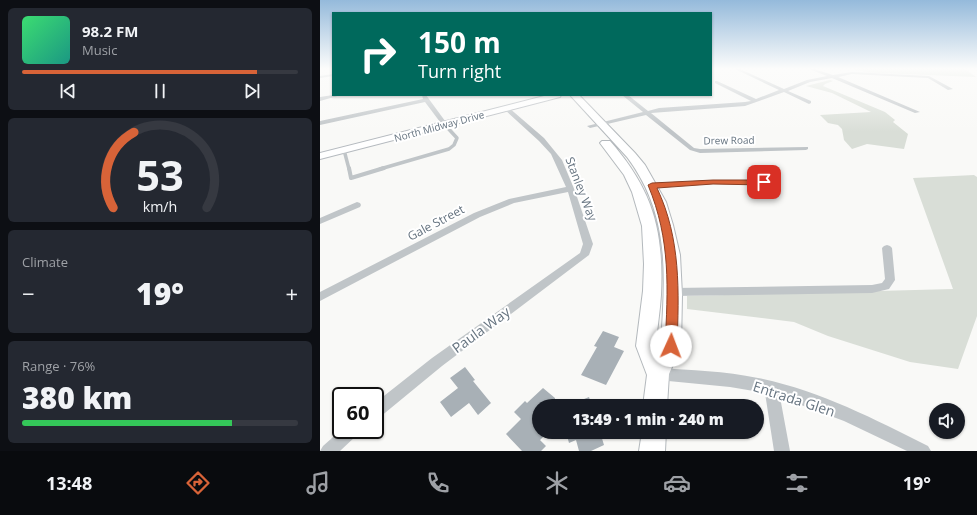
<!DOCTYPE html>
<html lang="en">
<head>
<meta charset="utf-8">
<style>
	:root { --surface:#171b24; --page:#242831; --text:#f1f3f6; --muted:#9ea1a6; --line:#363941; --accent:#d86338 }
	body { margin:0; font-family:"Open Sans",sans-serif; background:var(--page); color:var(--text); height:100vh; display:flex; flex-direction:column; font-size:15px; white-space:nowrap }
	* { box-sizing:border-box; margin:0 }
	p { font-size:13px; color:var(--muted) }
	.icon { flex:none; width:22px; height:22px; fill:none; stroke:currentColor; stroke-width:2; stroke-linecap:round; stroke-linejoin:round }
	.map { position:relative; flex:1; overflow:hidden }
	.drawer { display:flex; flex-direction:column; gap:8px; padding:8px; background:#0d0f14; width:320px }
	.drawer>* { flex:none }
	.hud { position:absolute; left:12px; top:12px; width:380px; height:84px; border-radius:0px; box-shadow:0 1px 3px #0004; background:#00695c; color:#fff; overflow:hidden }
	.controls { position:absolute; left:609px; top:403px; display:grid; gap:8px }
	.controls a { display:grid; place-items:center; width:36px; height:36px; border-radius:50%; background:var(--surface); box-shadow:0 1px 3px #0004; font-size:20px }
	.speed { position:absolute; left:12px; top:387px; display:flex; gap:8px; font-size:20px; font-weight:700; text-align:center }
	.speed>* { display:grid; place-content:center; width:52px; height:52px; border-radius:50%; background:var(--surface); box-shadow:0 1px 3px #0004; line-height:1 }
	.speed .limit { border:2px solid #111; border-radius:6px; background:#fff; color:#111 }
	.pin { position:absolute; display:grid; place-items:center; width:34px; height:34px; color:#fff; margin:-17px; border-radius:8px; box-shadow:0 2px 6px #0006 }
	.me { position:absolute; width:44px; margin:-22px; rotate:2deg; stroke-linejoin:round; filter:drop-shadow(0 0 3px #0008) }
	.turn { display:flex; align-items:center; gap:14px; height:84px; padding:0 20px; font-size:18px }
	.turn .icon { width:52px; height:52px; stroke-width:2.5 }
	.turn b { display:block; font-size:28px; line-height:34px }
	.big { font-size:30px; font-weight:800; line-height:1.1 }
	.drawer .tile { flex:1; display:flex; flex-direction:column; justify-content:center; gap:6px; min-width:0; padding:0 14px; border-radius:6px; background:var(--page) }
	.drawer .dial { align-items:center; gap:0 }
	.dial svg { height:104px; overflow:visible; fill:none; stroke:var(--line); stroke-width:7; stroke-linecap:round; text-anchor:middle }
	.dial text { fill:var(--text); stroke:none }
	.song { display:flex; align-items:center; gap:12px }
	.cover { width:48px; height:48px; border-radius:6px; background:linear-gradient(135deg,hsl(140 70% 55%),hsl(170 70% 35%)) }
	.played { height:4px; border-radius:2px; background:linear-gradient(90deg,var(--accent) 85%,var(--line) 85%) }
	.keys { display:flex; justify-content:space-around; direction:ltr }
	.heat { display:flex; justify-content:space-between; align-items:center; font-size:22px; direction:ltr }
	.charge { height:6px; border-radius:3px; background:linear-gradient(90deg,#34c759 76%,var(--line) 0) }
	.trip { position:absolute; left:212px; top:399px; width:232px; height:40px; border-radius:20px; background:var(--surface); box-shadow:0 1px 3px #0004; font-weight:800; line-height:40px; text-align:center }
	.tab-bar { display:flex; height:64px; justify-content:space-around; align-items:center; background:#090b0e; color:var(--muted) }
	.tab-bar .icon { width:28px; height:28px }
	.tab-bar .active { color:var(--accent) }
	.tab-bar b { font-size:18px; color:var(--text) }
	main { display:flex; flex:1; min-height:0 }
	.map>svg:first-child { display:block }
	.green { fill:#d9ded7 }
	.building { fill:#a8b0b6 }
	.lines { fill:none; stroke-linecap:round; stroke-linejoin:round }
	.secondary-casing { stroke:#b5babf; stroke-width:2 }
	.primary-casing { stroke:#b4b9bd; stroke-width:2 }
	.lane-far1 { stroke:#c0c5c8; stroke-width:3.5 }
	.lane { stroke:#c0c5c8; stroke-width:4 }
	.street { fill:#c0c5c8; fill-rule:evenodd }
	.secondary { fill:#fff; fill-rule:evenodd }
	.primary { fill:#fff; fill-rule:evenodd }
	.route { fill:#d86338; stroke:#8c4024 }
	.labels { text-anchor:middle; stroke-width:4; stroke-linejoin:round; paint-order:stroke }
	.far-street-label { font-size:10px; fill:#667480; stroke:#fff }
	.street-label { font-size:12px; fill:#667480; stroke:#fff }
	.near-street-label { font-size:14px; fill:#667480; stroke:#fff }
</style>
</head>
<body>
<main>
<section class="drawer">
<div class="tile">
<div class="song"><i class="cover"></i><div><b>98.2 FM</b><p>Music</p></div></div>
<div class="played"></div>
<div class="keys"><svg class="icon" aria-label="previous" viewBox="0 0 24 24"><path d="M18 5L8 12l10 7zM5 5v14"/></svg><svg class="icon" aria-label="pause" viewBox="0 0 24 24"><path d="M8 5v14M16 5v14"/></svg><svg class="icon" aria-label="next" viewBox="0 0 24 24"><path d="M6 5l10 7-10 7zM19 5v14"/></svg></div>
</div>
<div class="tile dial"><svg viewBox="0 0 100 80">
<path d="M14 69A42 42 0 1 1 86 69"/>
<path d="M14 69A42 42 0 0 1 30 11" stroke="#d86338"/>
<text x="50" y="56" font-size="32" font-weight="700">53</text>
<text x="50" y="72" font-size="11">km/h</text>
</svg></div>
<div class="tile"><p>Climate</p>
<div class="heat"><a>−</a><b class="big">19°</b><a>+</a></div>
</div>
<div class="tile"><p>Range · 76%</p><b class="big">380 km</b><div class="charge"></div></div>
</section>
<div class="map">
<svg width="657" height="451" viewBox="0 0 657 451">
	<rect width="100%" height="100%" fill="#f9f9f7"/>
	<!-- green -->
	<path class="green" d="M533 69H645L656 77 535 72H547Z
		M510 80 513 81 505 84 503 86 565 112 575 120 573 122 588 134 584 149 547 144 532 149 524 140 522 129 518 125 508 123 500 115 551 112 512 93 486 86Z
		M654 175 657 177V316L638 369 590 362 508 336 474 322 367 309V296L633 289 593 178Z"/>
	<!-- building -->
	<path class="building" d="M283 331 299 337 294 347 304 351 286 385 261 375 277 347 274 346Z
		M145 367 155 380 153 381 171 403 158 415 149 403 131 417 120 402 138 388 130 378Z
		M223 388 235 398V406H219V432H222L225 435 220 440 226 446 221 451H202L186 434 201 419 194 412 205 401 207 403Z
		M269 397 272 406H247Z
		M246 432H280L284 445 271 451H259L256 440 249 443Z"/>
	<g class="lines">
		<defs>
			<path id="secondary" d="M228 95H241L240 97 0 159V153Z"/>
			<path id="primary" d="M250 95H259L315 153 325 165 346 202 353 225 360 255 362 295 361 346 349 374 347 406H323L327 375 316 346 323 291 324 264 322 226 312 192 304 175 280 143 282 141H290C333 190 344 231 341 295 340 312 337 328 336 344L338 351 341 345C345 276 351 216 307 157Z
				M322 432H346L345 451H319Z"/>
		</defs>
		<!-- secondary casing -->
		<use href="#secondary" class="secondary-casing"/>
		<!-- primary casing -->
		<use href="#primary" class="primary-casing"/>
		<!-- lane-far1 -->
		<path class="lane-far1" d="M24 150 29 169
			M60 169 129 149 134 145 137 138 125 125"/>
		<!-- lane -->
		<path class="lane" d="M29 168 31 178 64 168
			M332 185 393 182H444"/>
		<!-- street -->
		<path class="street" d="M415 69H420L464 89 487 80 507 76 489 69H494L513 75 532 72 609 76 633 89 628 90 608 78 532 74 518 77 600 112 595 113 512 78 490 82 468 91 491 101V103L489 104 464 92 425 106 331 113 374 148 380 149 488 147V149L486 150 380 153 370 150 326 115 270 128 267 126 323 112 302 95H308L328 111 339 108 425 102 431 101 395 83V81H397L436 99 459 90Z
			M13 74V76L0 78V76Z
			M13 95H21L0 101V97Z
			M102 95H106L128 125 127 126H123L105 102 0 125V121L103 99Z
			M184 107H188L224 138 242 160 255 191 273 244 269 255 122 366 60 417 55 419V403L112 358 260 253 263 244 248 192 194 203 160 217 0 301V292L154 213 189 199 246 187 231 154 219 141 184 109Z
			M37 202 40 203 41 205 40 207 0 224V218Z
			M567 245 570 246 572 248 575 280 569 289 552 293 353 296 349 295 348 292 349 289 353 288 552 285 562 283 565 279 562 248 564 246Z
			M338 368C371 370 405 371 438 378 498 390 554 419 608 446L611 451H587L524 421 460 397 470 451H454L445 393 410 387 338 380 333 379 331 374 333 369Z
			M21 430H39L37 435 20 451H0L3 446Z"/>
		<!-- secondary -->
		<use href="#secondary" class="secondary"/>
		<!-- primary -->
		<use href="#primary" class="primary"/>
	</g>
	<!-- sky -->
	<linearGradient id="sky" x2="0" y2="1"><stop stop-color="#95badb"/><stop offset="0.52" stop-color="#fcfcfb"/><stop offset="1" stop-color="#fcfcfb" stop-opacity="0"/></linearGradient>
	<rect width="657" height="132" fill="url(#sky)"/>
	<!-- route -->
	<path class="route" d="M393 180H444L448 182 444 185 393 184 337 188C361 239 359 291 357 346L355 350 351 352 347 350 345 346C348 289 351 240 328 185L332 183Z"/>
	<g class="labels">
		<!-- far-street labels -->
		<g class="far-street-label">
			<text transform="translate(119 126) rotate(-15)" y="4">North Midway Drive</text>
			<text transform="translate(409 140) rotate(-1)" y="4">Drew Road</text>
		</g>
		<!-- street labels -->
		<g class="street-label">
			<text transform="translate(261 189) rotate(69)" y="4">Stanley Way</text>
			<text transform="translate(116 223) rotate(-28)" y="4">Gale Street</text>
		</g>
		<!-- near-street labels -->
		<g class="near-street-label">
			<text transform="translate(161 330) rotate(-36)" y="5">Paula Way</text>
			<text transform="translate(474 399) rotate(18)" y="5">Entrada Glen</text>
		</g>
	</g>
</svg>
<div class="controls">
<a><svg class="icon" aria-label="sound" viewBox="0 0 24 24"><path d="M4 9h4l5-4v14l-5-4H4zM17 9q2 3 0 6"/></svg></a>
</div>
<div class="speed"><div class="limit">60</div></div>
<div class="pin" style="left:444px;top:182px;background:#d93025"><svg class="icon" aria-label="arrive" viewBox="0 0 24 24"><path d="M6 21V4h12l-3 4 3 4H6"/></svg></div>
<svg class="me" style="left:351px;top:346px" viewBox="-20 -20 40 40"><circle r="19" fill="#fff"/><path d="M0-13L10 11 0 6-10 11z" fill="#d86338"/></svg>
<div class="trip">13:49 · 1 min · 240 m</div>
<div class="hud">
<div class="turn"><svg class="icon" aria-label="right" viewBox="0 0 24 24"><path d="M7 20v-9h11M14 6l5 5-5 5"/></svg><div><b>150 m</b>Turn right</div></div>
</div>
</div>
</main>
<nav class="tab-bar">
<b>13:48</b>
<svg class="icon active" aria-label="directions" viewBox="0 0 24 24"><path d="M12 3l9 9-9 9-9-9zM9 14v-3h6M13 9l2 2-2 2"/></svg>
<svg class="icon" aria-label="music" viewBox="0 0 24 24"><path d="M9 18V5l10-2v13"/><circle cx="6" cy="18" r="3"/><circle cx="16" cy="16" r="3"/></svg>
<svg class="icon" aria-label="phone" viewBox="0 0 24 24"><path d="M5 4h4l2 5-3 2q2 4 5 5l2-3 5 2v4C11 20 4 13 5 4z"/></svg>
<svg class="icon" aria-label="climate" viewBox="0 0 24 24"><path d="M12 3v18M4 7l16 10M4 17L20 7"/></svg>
<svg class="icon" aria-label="car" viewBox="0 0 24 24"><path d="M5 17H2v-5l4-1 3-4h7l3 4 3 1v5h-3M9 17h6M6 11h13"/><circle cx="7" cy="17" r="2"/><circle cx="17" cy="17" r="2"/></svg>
<svg class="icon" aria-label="filters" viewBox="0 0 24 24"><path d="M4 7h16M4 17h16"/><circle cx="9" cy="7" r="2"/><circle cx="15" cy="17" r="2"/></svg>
<b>19°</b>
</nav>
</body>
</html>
